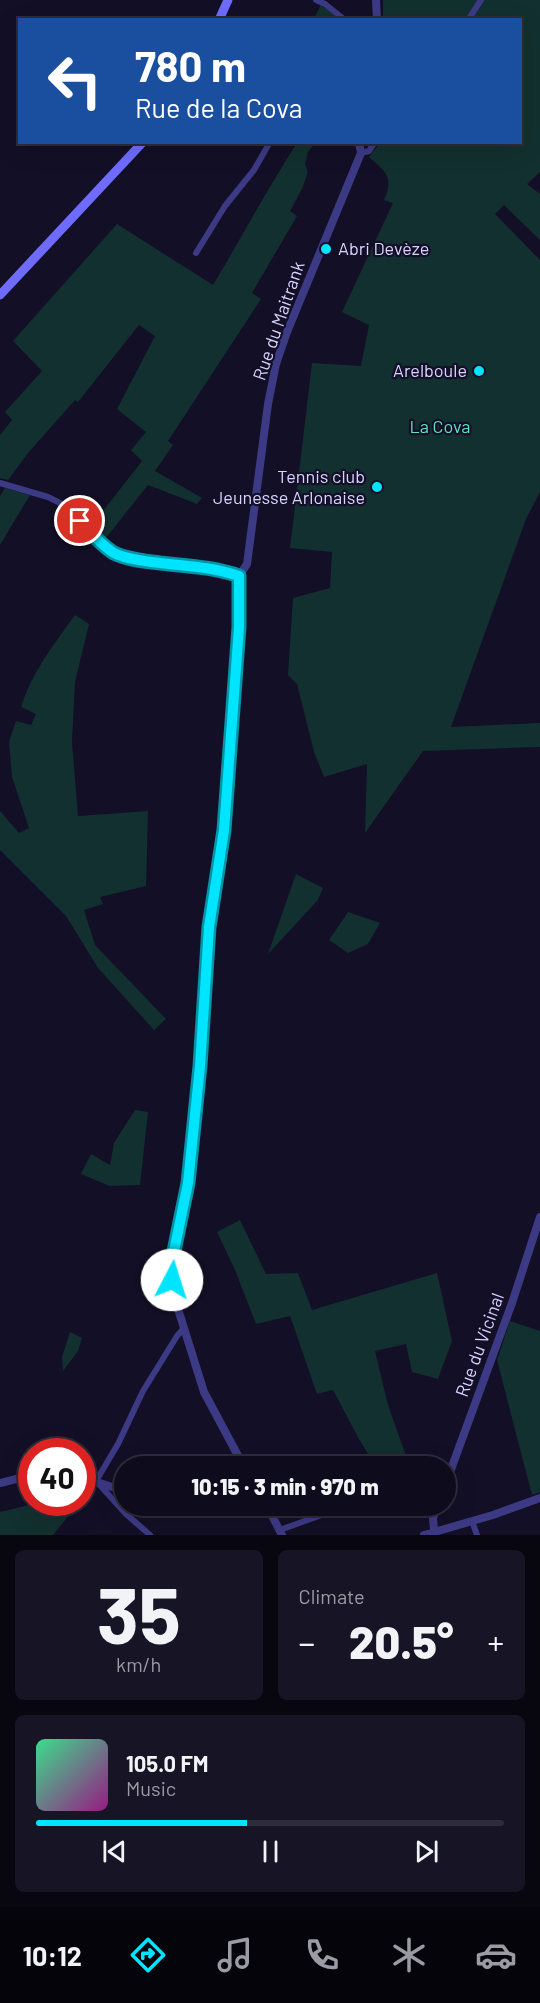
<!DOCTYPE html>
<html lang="en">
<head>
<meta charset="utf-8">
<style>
	:root { --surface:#0e0b1c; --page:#171425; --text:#f1f3f6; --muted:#9b9ba3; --line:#2e2b3b; --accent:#00e5ff }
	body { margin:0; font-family:Barlow,sans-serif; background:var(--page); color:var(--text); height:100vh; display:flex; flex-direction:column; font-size:22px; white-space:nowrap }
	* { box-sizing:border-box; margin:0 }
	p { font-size:20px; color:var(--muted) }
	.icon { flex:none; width:33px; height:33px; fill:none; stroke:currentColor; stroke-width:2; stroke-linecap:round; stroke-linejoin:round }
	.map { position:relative; height:1535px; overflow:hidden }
	.sheet { display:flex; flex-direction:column; gap:15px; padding:15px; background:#08060f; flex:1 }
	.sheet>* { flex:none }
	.hud { position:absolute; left:18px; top:18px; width:504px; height:126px; border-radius:0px; box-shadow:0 6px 24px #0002,0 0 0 2px var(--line); background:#1a4fa0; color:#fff; overflow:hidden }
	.speed { position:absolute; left:18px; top:1438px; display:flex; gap:12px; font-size:30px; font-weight:700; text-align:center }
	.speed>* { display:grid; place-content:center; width:78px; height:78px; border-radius:50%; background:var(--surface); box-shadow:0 6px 24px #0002,0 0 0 2px var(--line); line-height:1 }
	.speed .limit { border:9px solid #d22; background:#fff; color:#111 }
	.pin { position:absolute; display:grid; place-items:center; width:51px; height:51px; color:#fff; margin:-26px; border:3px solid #fff; border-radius:50%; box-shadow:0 2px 6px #0007 }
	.me { position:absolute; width:66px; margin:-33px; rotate:5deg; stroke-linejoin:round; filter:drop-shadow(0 0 4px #0008) }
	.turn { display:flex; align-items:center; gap:21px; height:126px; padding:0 18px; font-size:27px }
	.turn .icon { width:78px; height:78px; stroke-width:2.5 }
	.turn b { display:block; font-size:42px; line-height:51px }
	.big { font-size:45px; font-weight:800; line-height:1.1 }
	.sheet .card { flex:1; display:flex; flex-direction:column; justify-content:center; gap:9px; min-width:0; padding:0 21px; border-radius:9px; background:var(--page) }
	.sheet .dial { align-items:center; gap:0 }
	.dial b { font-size:78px; line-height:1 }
	.song { display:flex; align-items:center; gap:18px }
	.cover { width:72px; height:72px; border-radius:9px; background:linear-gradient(135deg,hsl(150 70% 55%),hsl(310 70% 35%)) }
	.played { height:6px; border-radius:3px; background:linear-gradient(90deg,var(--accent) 45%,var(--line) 45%) }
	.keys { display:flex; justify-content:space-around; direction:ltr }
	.heat { display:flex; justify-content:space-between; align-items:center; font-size:33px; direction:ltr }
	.sheet .tiles { flex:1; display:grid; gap:15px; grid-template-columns:1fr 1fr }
	.card:last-child { grid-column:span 2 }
	.trip { position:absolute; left:114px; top:1456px; width:342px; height:60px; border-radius:30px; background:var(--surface); box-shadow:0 6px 24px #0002,0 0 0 2px var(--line); font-weight:800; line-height:60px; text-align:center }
	.tabs { display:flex; height:96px; justify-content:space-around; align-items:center; background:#06040b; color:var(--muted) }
	.tabs .icon { width:42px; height:42px }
	.tabs .current { color:var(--accent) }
	.tabs b { font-size:27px; color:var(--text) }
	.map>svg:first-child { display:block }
	.green { fill:#12302f }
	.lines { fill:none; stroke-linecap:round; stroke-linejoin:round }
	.minor { stroke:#3d3a85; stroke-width:6 }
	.tertiary { stroke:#3d3a85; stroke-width:8 }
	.secondary { stroke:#6f6bff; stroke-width:9 }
	.route-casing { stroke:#0095a6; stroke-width:15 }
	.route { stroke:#00e5ff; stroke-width:10 }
	.poi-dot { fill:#00e5ff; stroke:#130f26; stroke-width:2 }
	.labels { text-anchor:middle; stroke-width:4.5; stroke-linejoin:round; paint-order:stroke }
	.poi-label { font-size:18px; fill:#d9d4ff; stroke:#130f26; text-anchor:end }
	.street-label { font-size:18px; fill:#d9d4ff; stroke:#130f26 }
	.park-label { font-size:18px; fill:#5fe0c0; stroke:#130f26 }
</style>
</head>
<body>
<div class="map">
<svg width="540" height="1535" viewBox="0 0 540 1535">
	<rect width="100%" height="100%" fill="#130f26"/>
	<!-- green -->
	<path class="green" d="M383 0H478L465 20 383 19Z
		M483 0H540V172L527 184 540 194V240L504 205 495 214 540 260V492L526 519 451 727 540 723V747L423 751 365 833 367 764 324 777 314 752 297 684 288 675 293 598 330 588 332 552 290 548 312 363 361 366 369 325 342 312 393 203 384 200C394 177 386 172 369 157L380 143 520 142V20L471 19Z
		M321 5 335 15 332 19 313 20Z
		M297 143H315L308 152 305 164 308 172 302 189 290 211 297 216 252 293 261 299 168 441 173 445 155 471 202 498 197 504 148 485 105 539 92 525 142 461 131 450 146 432 117 409 155 336 139 325 78 402 75 400 28 453 8 480 0 478V435L12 420 5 412 42 371 13 341 117 224 213 285C242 237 267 189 297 143Z
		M5 488 30 495 0 545V496Z
		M75 615 89 624 75 682 72 742 78 816 148 811 146 886 100 897 103 904 84 910 95 945 166 1019 154 1030 98 968 66 916 0 850V811L19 833 29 828 12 777 9 742 16 721 31 725 36 714 21 707C32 672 54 644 75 615Z
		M296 874 323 888 318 900 268 954Z
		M348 912 380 923 368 944 348 953 329 940Z
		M135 1110 148 1112 140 1185 110 1186 81 1174 91 1154 110 1165 114 1143Z
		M240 1220 266 1274 298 1273 312 1310 437 1273 452 1341 438 1379 412 1372 406 1344 375 1351 388 1405 410 1467H376L359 1439 333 1390 317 1394 290 1316 256 1324 235 1270 217 1232Z
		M510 1321 540 1331V1492L532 1495 497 1360Z
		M70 1332 82 1338 78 1351 63 1371 62 1357Z
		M38 1503H79L53 1535H0V1512Z"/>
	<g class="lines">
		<!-- minor -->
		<path class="minor" d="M316 0 325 4 345 20
			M468 20 481 0
			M361 153 369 151 375 142
			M196 253 225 206 254 170 270 142
			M0 483 48 497 60 503 101 542 115 553 143 561 198 567 239 576
			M472 1521 477 1535
			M280 1530 346 1506
			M150 1535 126 1514 96 1481 118 1444 143 1391 177 1336 184 1328"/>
		<!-- tertiary -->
		<path class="tertiary" d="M376 0 377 20
			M244 1467 204 1392 173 1293 171 1270 188 1179 200 1066 209 927 224 830 239 627V576L247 564 268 404 276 364 287 332 361 153 359 142
			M82 1477 124 1491
			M0 1483 32 1475
			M446 1483 512 1303 540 1217
			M267 1506 282 1535
			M434 1531 433 1518 437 1506
			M424 1535 493 1515 540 1498"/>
		<!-- secondary -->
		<path class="secondary" d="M219 20 228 0
			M0 295 143 142"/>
	</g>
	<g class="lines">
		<defs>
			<path id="route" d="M80 521C90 532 101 545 114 553 128 560 146 561 160 563 186 566 214 567 239 576V627L224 830 209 927 200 1066 188 1183 173 1256 172 1280"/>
		</defs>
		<!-- route casing -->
		<use href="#route" class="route-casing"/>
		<!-- route -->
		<use href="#route" class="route"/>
	</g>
	<!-- markers -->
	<g class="poi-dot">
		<circle cx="326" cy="249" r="6"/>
		<circle cx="479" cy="371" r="6"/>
		<circle cx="377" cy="487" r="6"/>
	</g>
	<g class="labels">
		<!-- poi labels -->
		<g class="poi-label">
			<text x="338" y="255" text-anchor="start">Abri Devèze</text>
			<text x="467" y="377">Arelboule</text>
			<text x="365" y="483">Tennis club<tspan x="365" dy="21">Jeunesse Arlonaise</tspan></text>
		</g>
		<!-- street labels -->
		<g class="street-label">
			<text transform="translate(279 321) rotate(-71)" y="6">Rue du Maitrank</text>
			<text transform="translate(480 1345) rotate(-70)" y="6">Rue du Vicinal</text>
		</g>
		<!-- park labels -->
		<g class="park-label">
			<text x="440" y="433">La Cova</text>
		</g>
	</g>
</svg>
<div class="speed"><div class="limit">40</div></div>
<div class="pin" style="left:80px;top:521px;background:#d93025"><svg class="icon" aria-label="arrive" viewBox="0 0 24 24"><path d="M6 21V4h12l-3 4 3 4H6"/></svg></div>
<svg class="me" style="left:172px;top:1280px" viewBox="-20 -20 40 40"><circle r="19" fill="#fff"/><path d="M0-13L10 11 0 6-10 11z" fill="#00e5ff"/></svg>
<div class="trip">10:15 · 3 min · 970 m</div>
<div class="hud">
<div class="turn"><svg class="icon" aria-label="left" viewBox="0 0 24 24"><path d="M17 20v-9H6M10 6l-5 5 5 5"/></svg><div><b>780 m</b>Rue de la Cova</div></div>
</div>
</div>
<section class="sheet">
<div class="tiles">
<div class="card dial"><b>35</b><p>km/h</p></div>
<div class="card"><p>Climate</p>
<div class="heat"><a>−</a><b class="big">20.5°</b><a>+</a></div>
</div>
<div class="card">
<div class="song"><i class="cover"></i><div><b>105.0 FM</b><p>Music</p></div></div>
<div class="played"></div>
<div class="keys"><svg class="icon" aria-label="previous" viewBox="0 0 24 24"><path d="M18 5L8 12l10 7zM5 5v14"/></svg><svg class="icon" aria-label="pause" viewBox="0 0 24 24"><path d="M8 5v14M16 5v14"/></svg><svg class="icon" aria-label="next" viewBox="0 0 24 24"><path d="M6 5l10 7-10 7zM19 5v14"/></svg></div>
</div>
</div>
</section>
<nav class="tabs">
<b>10:12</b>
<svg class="icon current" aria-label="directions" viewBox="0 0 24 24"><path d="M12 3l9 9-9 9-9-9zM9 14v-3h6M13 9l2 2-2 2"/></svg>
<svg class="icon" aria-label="music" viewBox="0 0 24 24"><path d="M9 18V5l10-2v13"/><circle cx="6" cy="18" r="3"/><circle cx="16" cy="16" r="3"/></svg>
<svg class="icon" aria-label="phone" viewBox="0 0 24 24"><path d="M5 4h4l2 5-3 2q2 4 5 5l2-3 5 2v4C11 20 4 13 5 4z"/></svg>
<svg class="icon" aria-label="climate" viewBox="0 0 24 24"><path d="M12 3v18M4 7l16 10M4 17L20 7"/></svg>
<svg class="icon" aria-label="car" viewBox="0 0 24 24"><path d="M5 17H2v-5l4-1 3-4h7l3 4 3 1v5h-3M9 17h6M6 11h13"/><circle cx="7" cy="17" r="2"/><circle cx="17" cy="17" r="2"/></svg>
</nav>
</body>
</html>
